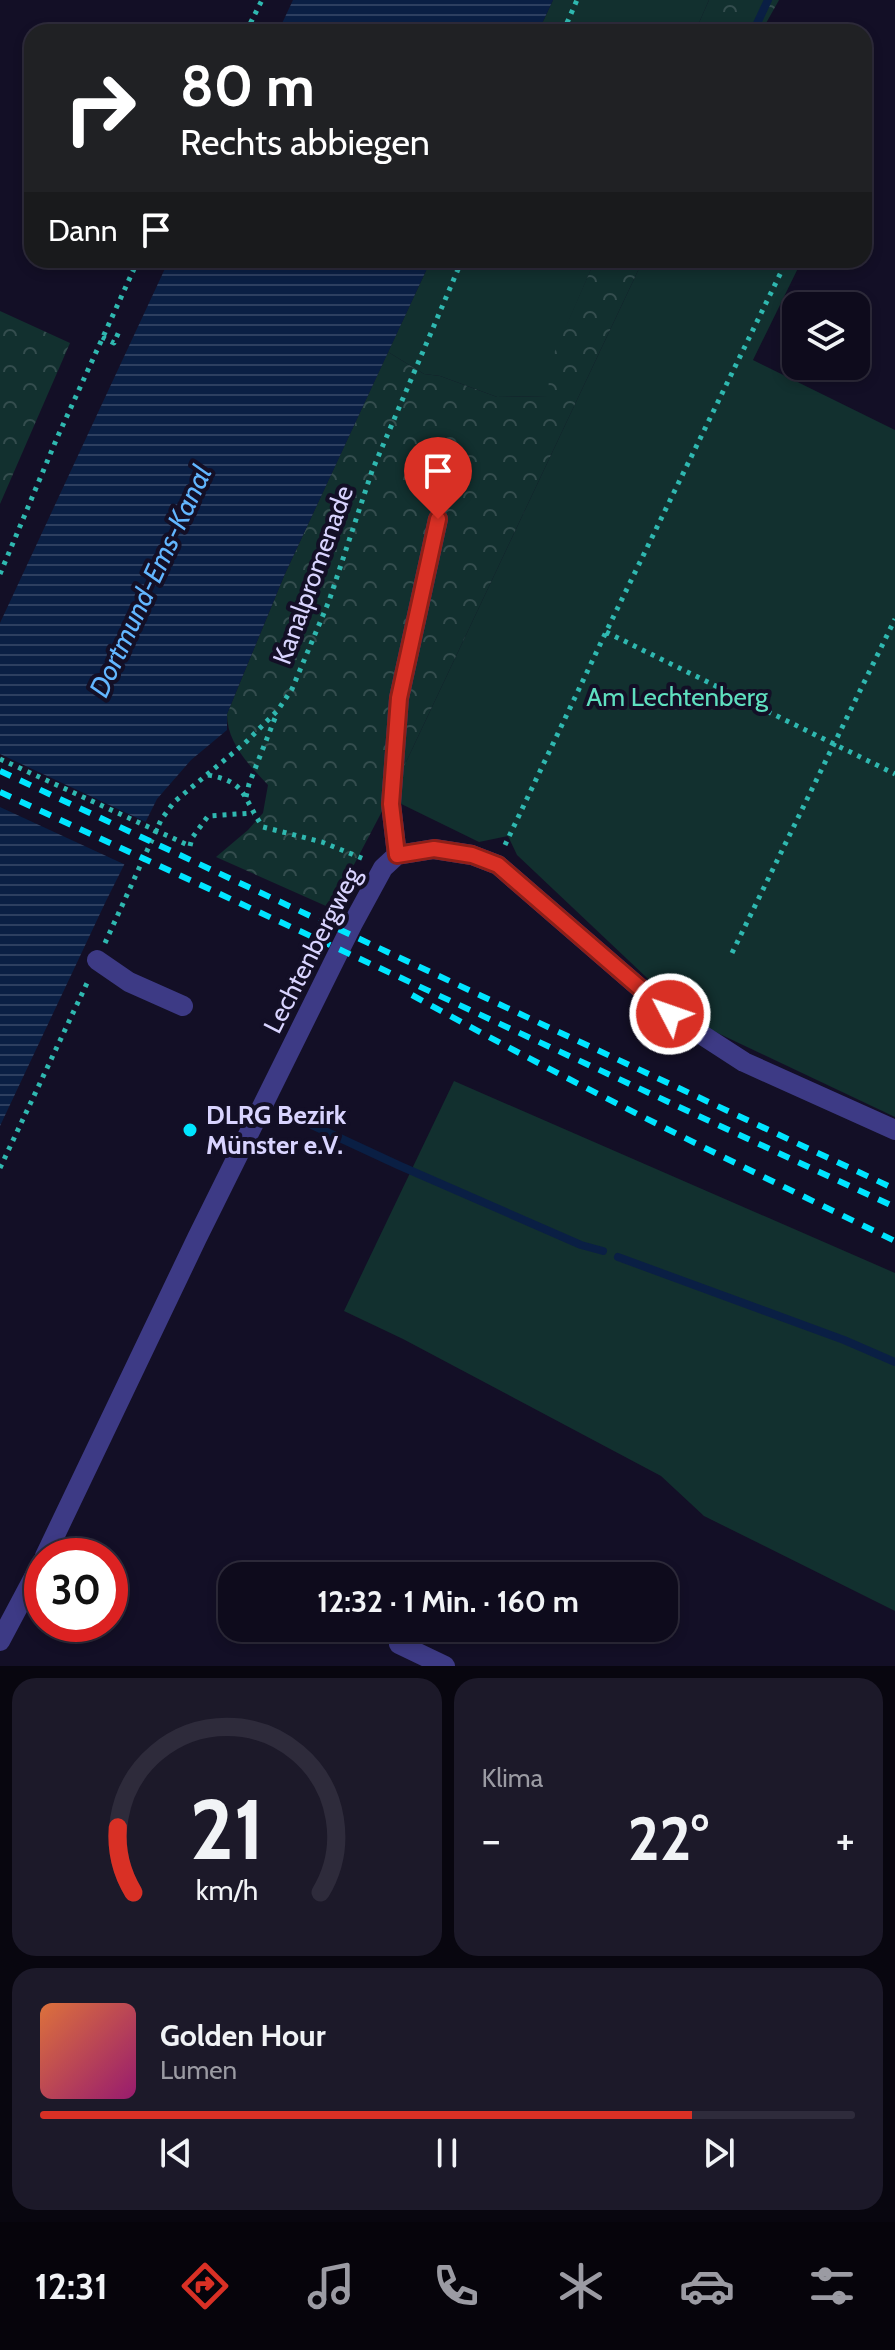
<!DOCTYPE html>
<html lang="de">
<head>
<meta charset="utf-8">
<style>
	:root { --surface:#0e0b1c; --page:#1c1929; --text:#f1f3f6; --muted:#9b9ba3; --line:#2e2b3b; --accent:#d93025 }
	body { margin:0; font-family:Cabin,sans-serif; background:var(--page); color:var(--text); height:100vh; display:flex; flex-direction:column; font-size:30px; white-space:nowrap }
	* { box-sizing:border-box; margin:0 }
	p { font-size:26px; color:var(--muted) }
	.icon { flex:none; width:44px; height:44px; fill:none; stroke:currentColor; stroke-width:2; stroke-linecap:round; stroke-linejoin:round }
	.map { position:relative; height:1666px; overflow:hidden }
	.sheet { display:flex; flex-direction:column; gap:12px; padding:12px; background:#08060f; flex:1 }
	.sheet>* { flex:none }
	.top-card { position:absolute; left:24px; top:24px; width:848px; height:244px; border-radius:24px; box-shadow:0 4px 12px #0003,0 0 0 2px var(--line); background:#202124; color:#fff; overflow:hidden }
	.controls { position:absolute; left:782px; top:292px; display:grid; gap:16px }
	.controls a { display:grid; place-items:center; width:88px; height:88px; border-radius:16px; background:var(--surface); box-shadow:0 4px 12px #0003,0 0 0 2px var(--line); font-size:40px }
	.speed { position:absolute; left:24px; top:1538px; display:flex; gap:16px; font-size:40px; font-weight:700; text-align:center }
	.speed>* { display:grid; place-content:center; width:104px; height:104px; border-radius:50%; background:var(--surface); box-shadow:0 4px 12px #0003,0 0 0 2px var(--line); line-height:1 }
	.speed .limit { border:12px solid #d22; background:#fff; color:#111 }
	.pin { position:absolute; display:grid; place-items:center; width:68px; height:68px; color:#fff; margin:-82px -34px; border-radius:50% 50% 50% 0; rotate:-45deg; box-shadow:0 0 8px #0007 }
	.pin .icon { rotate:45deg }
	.me { position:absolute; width:88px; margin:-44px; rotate:311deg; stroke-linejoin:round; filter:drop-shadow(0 0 6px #0008) }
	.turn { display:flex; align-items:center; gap:28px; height:168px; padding:0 24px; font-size:36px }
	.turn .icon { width:104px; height:104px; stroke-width:2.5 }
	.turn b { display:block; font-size:56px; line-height:68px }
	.then { display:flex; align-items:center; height:76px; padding:0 24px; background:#0003; gap:16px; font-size:30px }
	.big { font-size:60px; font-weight:700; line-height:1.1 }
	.sheet .card { flex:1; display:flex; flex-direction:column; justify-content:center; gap:12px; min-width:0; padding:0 28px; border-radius:24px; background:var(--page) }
	.sheet .dial { align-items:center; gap:0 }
	.dial svg { height:208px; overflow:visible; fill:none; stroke:var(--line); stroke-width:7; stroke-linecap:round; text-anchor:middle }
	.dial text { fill:var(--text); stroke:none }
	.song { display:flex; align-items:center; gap:24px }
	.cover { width:96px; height:96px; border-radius:12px; background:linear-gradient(135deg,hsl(20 70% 55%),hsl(320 70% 35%)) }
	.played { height:8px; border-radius:4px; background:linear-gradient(90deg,var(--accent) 80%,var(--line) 80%) }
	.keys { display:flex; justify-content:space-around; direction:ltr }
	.heat { display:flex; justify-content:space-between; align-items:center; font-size:44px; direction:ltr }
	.sheet .tiles { flex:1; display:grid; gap:12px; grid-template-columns:1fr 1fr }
	.card:last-child { grid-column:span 2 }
	.trip { position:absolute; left:218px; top:1562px; width:460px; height:80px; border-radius:24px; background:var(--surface); box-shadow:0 4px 12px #0003,0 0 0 2px var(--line); font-weight:700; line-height:80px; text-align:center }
	.tab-bar { display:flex; height:128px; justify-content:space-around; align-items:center; background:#06040b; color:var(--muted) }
	.tab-bar .icon { width:56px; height:56px }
	.tab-bar .current { color:var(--accent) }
	.tab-bar b { font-size:36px; color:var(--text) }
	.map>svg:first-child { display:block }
	.green { fill:#12302f }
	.forest { fill:url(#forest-crowns) }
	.water { fill:url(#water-rules) }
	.pier { fill:#130f26 }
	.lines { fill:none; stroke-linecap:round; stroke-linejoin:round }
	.stream { stroke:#0a1f44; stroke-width:8 }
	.path { stroke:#2fb8b0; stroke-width:5; stroke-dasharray:4 6; stroke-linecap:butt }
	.minor { stroke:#3d3a85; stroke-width:20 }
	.rail { stroke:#00e5ff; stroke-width:6; stroke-dasharray:12 10; stroke-linecap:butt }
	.path-bridge { stroke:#2fb8b0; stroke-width:5; stroke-dasharray:4 6; stroke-linecap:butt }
	.route-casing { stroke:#8d1f18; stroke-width:20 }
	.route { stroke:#d93025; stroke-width:14 }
	.poi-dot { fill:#00e5ff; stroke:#130f26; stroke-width:3 }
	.labels { text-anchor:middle; stroke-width:8; stroke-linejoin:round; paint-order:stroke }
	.street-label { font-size:26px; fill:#d9d4ff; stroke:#130f26 }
	.park-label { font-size:26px; fill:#5fe0c0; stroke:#130f26 }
	.poi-label { font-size:26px; font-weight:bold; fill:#d9d4ff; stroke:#130f26; text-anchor:start }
	.water-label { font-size:28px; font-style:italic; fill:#62b6ff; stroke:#130f26 }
</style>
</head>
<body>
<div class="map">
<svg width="895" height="1666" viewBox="0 0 895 1666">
	<defs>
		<pattern id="forest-crowns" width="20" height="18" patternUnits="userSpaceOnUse" patternTransform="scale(2)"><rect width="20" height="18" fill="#12302f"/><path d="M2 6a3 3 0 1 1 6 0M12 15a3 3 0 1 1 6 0" fill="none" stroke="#344d4e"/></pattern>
		<pattern id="water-rules" width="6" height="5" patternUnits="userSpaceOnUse" patternTransform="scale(2)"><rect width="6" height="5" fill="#0a1f44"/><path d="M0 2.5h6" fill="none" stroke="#2d3f60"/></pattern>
	</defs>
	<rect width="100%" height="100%" fill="#130f26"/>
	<!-- green -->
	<path class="green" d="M553 0H709L695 32H538Z
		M431 260H595L549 367V396L497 397 440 376 424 374 388 352Z
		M643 260H802L753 360 895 430V1117L707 1028 682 1011 517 855 508 836 479 842 389 798Z
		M454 1081 895 1273V1611L704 1516 661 1476 403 1339 344 1311Z"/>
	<!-- forest -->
	<path class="forest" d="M709 0H779L765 25 770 32H695Z
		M595 260H643L389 798 337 897 326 906 216 857 248 830 263 813 268 785C249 765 227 743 227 714L284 576 388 352 424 374 440 376 497 397 549 396 548 367Z
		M0 311 70 343 0 504Z"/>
	<!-- water -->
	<path class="water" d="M293 0H553L538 32H278Z
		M169 260H431L284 576 227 714V730L191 760 157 799 106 901 0 1126V623Z"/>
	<!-- pier -->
	<path class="pier" d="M0 754 150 824 128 866 0 807Z"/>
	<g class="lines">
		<!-- stream -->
		<path class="stream" d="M753 32 768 0
			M299 1119 398 1165 581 1245 603 1251
			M618 1257 844 1340 895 1362"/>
		<!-- path -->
		<path class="path" d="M246 32 262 0
			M563 32 577 0
			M102 337 114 343 120 329
			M0 574 57 438 138 260
			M606 632 895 774
			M208 775C248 782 242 798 263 827L322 842 364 859
			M246 797 249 784 277 713
			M505 845 606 632 785 264
			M190 846 192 838 208 816 253 813
			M105 943 161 820 174 802 245 743 278 710 292 689 329 601 372 471 462 260
			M732 953 895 619
			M0 1168 88 981"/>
		<!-- minor -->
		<path class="minor" d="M397 855 391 804 399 698 438 519
			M97 960 129 982 183 1006
			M45 1556 197 1238 352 925 383 868 397 855 434 849 472 855 498 865 670 1014 744 1062 895 1130
			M0 1641 42 1562
			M399 1644 445 1666"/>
		<!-- rail -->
		<path class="rail" d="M0 771 895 1189
			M0 792 895 1207
			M412 995C571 1083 732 1162 895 1241"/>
		<!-- path-bridge -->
		<path class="path-bridge" d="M0 759 190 846"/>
	</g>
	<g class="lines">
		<defs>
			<path id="route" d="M438 519 399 698 391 804 397 855 434 849 472 855 498 865 670 1014"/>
		</defs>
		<!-- route casing -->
		<use href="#route" class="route-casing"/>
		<!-- route -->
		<use href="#route" class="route"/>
	</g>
	<!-- markers -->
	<circle class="poi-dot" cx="190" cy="1130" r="8"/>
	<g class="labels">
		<!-- street labels -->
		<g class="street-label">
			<text transform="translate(313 575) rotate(-70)" y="9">Kanalpromenade</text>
			<text transform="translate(312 950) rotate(-63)" y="9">Lechtenbergweg</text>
		</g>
		<!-- park labels -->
		<g class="park-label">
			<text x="677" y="706">Am Lechtenberg</text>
		</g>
		<!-- poi labels -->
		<g class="poi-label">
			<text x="206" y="1124">DLRG Bezirk<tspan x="206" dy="30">Münster e.V.</tspan></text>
		</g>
		<!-- water labels -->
		<g class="water-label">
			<text transform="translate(150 581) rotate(-65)" y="10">Dortmund-Ems-Kanal</text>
		</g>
	</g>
</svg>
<div class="controls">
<a><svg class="icon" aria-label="layers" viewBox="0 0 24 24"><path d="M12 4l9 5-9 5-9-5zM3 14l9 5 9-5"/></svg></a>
</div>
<div class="speed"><div class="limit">30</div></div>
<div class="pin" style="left:438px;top:519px;background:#d93025"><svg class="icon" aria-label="arrive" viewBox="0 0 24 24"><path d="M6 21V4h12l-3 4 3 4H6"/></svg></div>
<svg class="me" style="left:670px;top:1014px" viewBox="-20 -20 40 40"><circle r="17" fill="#d93025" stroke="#fff" stroke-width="3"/><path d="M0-11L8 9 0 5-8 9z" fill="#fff"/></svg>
<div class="trip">12:32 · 1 Min. · 160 m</div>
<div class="top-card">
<div class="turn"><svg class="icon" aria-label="right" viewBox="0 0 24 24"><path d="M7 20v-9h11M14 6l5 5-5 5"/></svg><div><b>80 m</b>Rechts abbiegen</div></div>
<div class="then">Dann<svg class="icon" aria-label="arrive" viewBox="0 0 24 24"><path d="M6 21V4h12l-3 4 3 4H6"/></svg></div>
</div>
</div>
<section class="sheet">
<div class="tiles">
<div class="card dial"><svg viewBox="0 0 100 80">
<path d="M14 69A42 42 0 1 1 86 69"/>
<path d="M14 69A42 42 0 0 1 8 44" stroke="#d93025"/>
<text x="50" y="56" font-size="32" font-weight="700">21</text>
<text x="50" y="72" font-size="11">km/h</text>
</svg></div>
<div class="card"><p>Klima</p>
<div class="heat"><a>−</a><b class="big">22°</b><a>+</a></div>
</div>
<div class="card">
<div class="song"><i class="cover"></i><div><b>Golden Hour</b><p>Lumen</p></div></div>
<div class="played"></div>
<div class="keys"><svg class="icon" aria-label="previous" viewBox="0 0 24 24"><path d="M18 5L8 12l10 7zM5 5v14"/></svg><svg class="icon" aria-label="pause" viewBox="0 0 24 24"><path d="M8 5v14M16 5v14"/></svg><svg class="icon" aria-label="next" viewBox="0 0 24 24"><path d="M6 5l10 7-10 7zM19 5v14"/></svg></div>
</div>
</div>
</section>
<nav class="tab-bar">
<b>12:31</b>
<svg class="icon current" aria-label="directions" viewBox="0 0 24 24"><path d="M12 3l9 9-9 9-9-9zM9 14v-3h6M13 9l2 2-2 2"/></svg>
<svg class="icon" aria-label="music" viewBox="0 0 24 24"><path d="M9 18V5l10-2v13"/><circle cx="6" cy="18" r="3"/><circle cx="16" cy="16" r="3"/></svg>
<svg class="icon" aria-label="phone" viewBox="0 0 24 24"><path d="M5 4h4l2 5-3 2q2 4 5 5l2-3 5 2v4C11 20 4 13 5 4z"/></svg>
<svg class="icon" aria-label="climate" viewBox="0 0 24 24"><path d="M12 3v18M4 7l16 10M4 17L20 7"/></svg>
<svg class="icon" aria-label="car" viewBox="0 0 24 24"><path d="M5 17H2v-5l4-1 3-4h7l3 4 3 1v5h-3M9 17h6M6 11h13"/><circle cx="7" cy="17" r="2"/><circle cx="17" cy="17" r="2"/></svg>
<svg class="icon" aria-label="filters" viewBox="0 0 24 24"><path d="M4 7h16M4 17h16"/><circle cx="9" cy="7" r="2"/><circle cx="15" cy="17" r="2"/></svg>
</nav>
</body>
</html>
